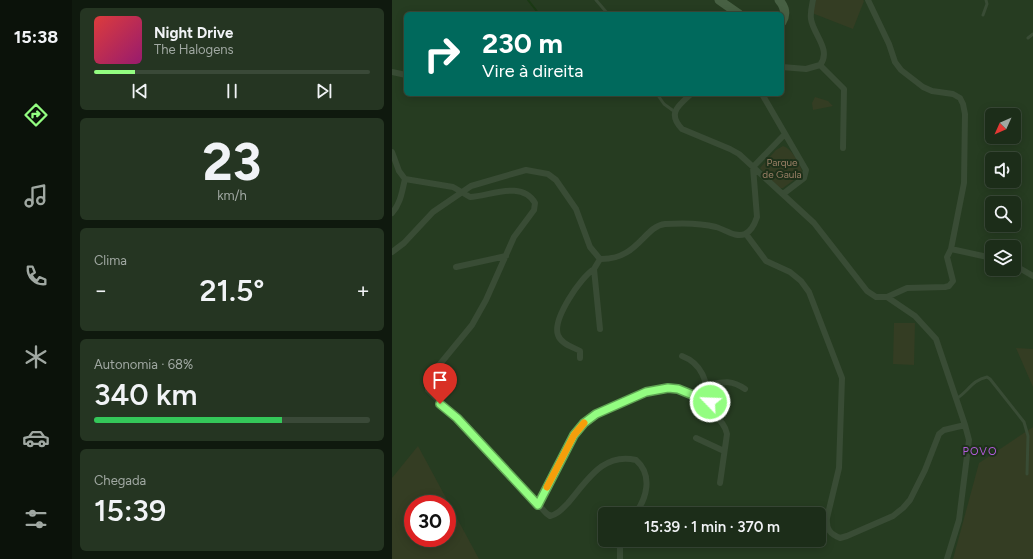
<!DOCTYPE html>
<html lang="pt">
<head>
<meta charset="utf-8">
<style>
	:root { --surface:#1c2d19; --page:#253522; --text:#f1f3f6; --muted:#a0a8a2; --line:#3a4938; --accent:#93fd81 }
	body { margin:0; font-family:Figtree,sans-serif; background:var(--page); color:var(--text); height:100vh; display:flex; flex-direction:column; font-size:15px; white-space:nowrap }
	* { box-sizing:border-box; margin:0 }
	p { font-size:13px; color:var(--muted) }
	.icon { flex:none; width:22px; height:22px; fill:none; stroke:currentColor; stroke-width:2; stroke-linecap:round; stroke-linejoin:round }
	.map { position:relative; flex:1; overflow:hidden }
	.details { display:flex; flex-direction:column; gap:8px; padding:8px; background:#0f190e; width:320px }
	.details>* { flex:none }
	.guide { position:absolute; left:12px; top:12px; width:380px; height:84px; border-radius:6px; box-shadow:0 2px 10px #0003,0 0 0 1px var(--line); background:#00695c; color:#fff; overflow:hidden }
	.needle { width:26px; rotate:225deg }
	.controls { position:absolute; left:593px; top:108px; display:grid; gap:8px }
	.controls a { display:grid; place-items:center; width:36px; height:36px; border-radius:6px; background:var(--surface); box-shadow:0 2px 10px #0003,0 0 0 1px var(--line); font-size:20px }
	.speed { position:absolute; left:12px; top:495px; display:flex; gap:8px; font-size:20px; font-weight:700; text-align:center }
	.speed>* { display:grid; place-content:center; width:52px; height:52px; border-radius:50%; background:var(--surface); box-shadow:0 2px 10px #0003,0 0 0 1px var(--line); line-height:1 }
	.speed .limit { border:6px solid #d22; background:#fff; color:#111 }
	.pin { position:absolute; display:grid; place-items:center; width:34px; height:34px; color:#fff; margin:-41px -17px; border-radius:50% 50% 50% 0; rotate:-45deg; box-shadow:0 0 4px #0007 }
	.pin .icon { rotate:45deg }
	.me { position:absolute; width:44px; margin:-22px; rotate:294deg; stroke-linejoin:round; filter:drop-shadow(0 0 3px #0008) }
	.turn { display:flex; align-items:center; gap:14px; height:84px; padding:0 12px; font-size:18px }
	.turn .icon { width:52px; height:52px; stroke-width:2.5 }
	.turn b { display:block; font-size:28px; line-height:34px }
	.big { font-size:30px; font-weight:600; line-height:1.1 }
	.details .card { flex:1; display:flex; flex-direction:column; justify-content:center; gap:6px; min-width:0; padding:0 14px; border-radius:6px; background:var(--page) }
	.details .dial { align-items:center; gap:0 }
	.dial b { font-size:52px; line-height:1 }
	.song { display:flex; align-items:center; gap:12px }
	.cover { width:48px; height:48px; border-radius:6px; background:linear-gradient(135deg,hsl(0 70% 55%),hsl(320 70% 35%)) }
	.played { height:4px; border-radius:2px; background:linear-gradient(90deg,var(--accent) 15%,var(--line) 15%) }
	.keys { display:flex; justify-content:space-around; direction:ltr }
	.heat { display:flex; justify-content:space-between; align-items:center; font-size:22px; direction:ltr }
	.charge { height:6px; border-radius:3px; background:linear-gradient(90deg,#34c759 68%,var(--line) 0) }
	.trip { position:absolute; left:206px; top:507px; width:228px; height:40px; border-radius:6px; background:var(--surface); box-shadow:0 2px 10px #0003,0 0 0 1px var(--line); font-weight:600; line-height:40px; text-align:center }
	main { display:flex; flex:1; min-height:0 }
	.menu { display:flex; flex-direction:column; width:72px; justify-content:space-around; align-items:center; background:#0b120a; color:var(--muted) }
	.menu .icon { width:28px; height:28px }
	.menu .current { color:var(--accent) }
	.menu b { font-size:18px; color:var(--text) }
	.map>svg:first-child { display:block }
	.green { fill:#343d23; fill-rule:evenodd }
	.lines { fill:none; stroke-linecap:round; stroke-linejoin:round }
	.stream { stroke:#1b3a14; stroke-width:2 }
	.lane { stroke:#394c35; stroke-width:3 }
	.street { stroke:#394c35; stroke-width:6 }
	.secondary { stroke:#476043; stroke-width:9 }
	.route-casing { stroke:#60a454; stroke-width:10 }
	.route { stroke:#93fd81; stroke-width:7 }
	.slow { stroke:#f59e0b; stroke-width:7 }
	.labels { text-anchor:middle; stroke-width:4; stroke-linejoin:round; paint-order:stroke }
	.park-label { font-size:10px; fill:#9a7f66; stroke:#1e311a }
	.neighbourhood-label { font-size:11px; letter-spacing:1px; fill:#b05ad9; stroke:#1e311a }
</style>
</head>
<body>
<main>
<nav class="menu">
<b>15:38</b>
<svg class="icon current" aria-label="directions" viewBox="0 0 24 24"><path d="M12 3l9 9-9 9-9-9zM9 14v-3h6M13 9l2 2-2 2"/></svg>
<svg class="icon" aria-label="music" viewBox="0 0 24 24"><path d="M9 18V5l10-2v13"/><circle cx="6" cy="18" r="3"/><circle cx="16" cy="16" r="3"/></svg>
<svg class="icon" aria-label="phone" viewBox="0 0 24 24"><path d="M5 4h4l2 5-3 2q2 4 5 5l2-3 5 2v4C11 20 4 13 5 4z"/></svg>
<svg class="icon" aria-label="climate" viewBox="0 0 24 24"><path d="M12 3v18M4 7l16 10M4 17L20 7"/></svg>
<svg class="icon" aria-label="car" viewBox="0 0 24 24"><path d="M5 17H2v-5l4-1 3-4h7l3 4 3 1v5h-3M9 17h6M6 11h13"/><circle cx="7" cy="17" r="2"/><circle cx="17" cy="17" r="2"/></svg>
<svg class="icon" aria-label="filters" viewBox="0 0 24 24"><path d="M4 7h16M4 17h16"/><circle cx="9" cy="7" r="2"/><circle cx="15" cy="17" r="2"/></svg>
</nav>
<section class="details">
<div class="card">
<div class="song"><i class="cover"></i><div><b>Night Drive</b><p>The Halogens</p></div></div>
<div class="played"></div>
<div class="keys"><svg class="icon" aria-label="previous" viewBox="0 0 24 24"><path d="M18 5L8 12l10 7zM5 5v14"/></svg><svg class="icon" aria-label="pause" viewBox="0 0 24 24"><path d="M8 5v14M16 5v14"/></svg><svg class="icon" aria-label="next" viewBox="0 0 24 24"><path d="M6 5l10 7-10 7zM19 5v14"/></svg></div>
</div>
<div class="card dial"><b>23</b><p>km/h</p></div>
<div class="card"><p>Clima</p>
<div class="heat"><a>−</a><b class="big">21.5°</b><a>+</a></div>
</div>
<div class="card"><p>Autonomia · 68%</p><b class="big">340 km</b><div class="charge"></div></div>
<div class="card"><p>Chegada</p><b class="big">15:39</b></div>
</section>
<div class="map">
<svg width="641" height="559" viewBox="0 0 641 559">
	<rect width="100%" height="100%" fill="#263c21"/>
	<!-- green -->
	<path class="green" d="M424 0H471L472 1 461 29 420 13Z
		M423 97 436 101 441 106 421 110 420 103Z
		M391 146C400 149 408 163 410 172V174L391 188H387L368 168 384 150Z
		M502 323H523L522 365 501 364Z
		M624 348 641 349V387Z
		M641 427V559H561L587 463Z
		M26 446 87 559H0V478ZM21 504H55V538H21Z"/>
	<g class="lines">
		<!-- stream -->
		<path class="stream" d="M136 0 147 14"/>
		<!-- lane -->
		<path class="lane" d="M204 0 216 14
			M591 15 595 4 594 0
			M636 38 641 34
			M265 94 272 104 283 112
			M564 399C576 392 580 380 595 377L598 379 632 422 636 436 635 474"/>
		<!-- street -->
		<path class="street" d="M421 0C420 6 418 12 419 19 421 34 440 50 428 65
			M476 0 497 44 503 62 509 70 531 87 540 91 561 94 568 98 571 104 573 114 572 183 559 249 555 257 561 281 557 286 553 287 515 288 495 297
			M390 67 414 69 428 65 452 89 451 148
			M0 72 14 75
			M299 94C286 106 275 113 290 129L338 149 347 154 422 223 475 291 484 297H495L523 316 544 339 573 425 577 440 567 520 555 559
			M370 94 414 170 412 178 391 194
			M0 152 7 171 13 179 61 187 78 197C98 196 130 180 143 203L142 210 122 237 94 300 80 325 39 375 36 380V390L106 460 154 513 158 516C166 514 170 509 176 503 195 481 211 452 244 460 261 475 255 498 243 514
			M0 213C9 203 10 191 13 179
			M354 234 374 261 398 272 409 281 417 292 450 378 447 468 435 518C434 529 438 534 448 538L455 536 501 516 511 508 518 500 533 470 547 434 552 430 573 425
			M559 249 600 258
			M0 252 12 243 41 212 79 186 134 170 156 174 164 180 184 209 198 247 208 259C246 260 252 226 273 224 288 223 309 223 324 227 334 230 344 238 353 234 360 231 363 223 365 217L361 167 392 135
			M622 265 641 276
			M64 267 114 256
			M208 329 202 269 208 259
			M290 356C311 364 314 381 318 402
			M188 358V351C181 347 169 344 166 335 160 319 189 277 202 269
			M315 385C330 382 339 379 353 389
			M312 400C316 414 332 418 335 434L328 483
			M304 438 332 451
			M146 505 182 435 192 423 204 414 254 391 275 387 286 389 333 408
			M228 559V540"/>
		<!-- secondary -->
		<path class="secondary" d="M327 0 347 14
			M387 0C393 7 395 14 390 22"/>
	</g>
	<g class="lines">
		<defs>
			<path id="route" d="M48 404 65 418 146 505 182 435 192 423 204 414 254 392 276 388 286 389 318 402"/>
		</defs>
		<!-- route casing -->
		<use href="#route" class="route-casing"/>
		<!-- route -->
		<use href="#route" class="route"/>
		<!-- slow -->
		<path class="slow" d="M155 487 182 435 192 423"/>
	</g>
	<g class="labels">
		<!-- park labels -->
		<g class="park-label">
			<text x="390" y="166">Parque<tspan x="390" dy="12">de Gaula</tspan></text>
		</g>
		<!-- neighbourhood labels -->
		<g class="neighbourhood-label">
			<text x="588" y="455">POVO</text>
		</g>
	</g>
</svg>
<div class="controls">
<a><svg class="needle" viewBox="-14 -14 28 28"><path d="M0-13l5 13h-10z" fill="#e53935"/><path d="M0 13l5-13h-10z" fill="#a0a8a2"/></svg></a>
<a><svg class="icon" aria-label="sound" viewBox="0 0 24 24"><path d="M4 9h4l5-4v14l-5-4H4zM17 9q2 3 0 6"/></svg></a>
<a><svg class="icon" aria-label="search" viewBox="0 0 24 24"><circle cx="10" cy="10" r="6"/><path d="M15 15l6 6"/></svg></a>
<a><svg class="icon" aria-label="layers" viewBox="0 0 24 24"><path d="M12 4l9 5-9 5-9-5zM3 14l9 5 9-5"/></svg></a>
</div>
<div class="speed"><div class="limit">30</div></div>
<div class="pin" style="left:48px;top:404px;background:#d93025"><svg class="icon" aria-label="arrive" viewBox="0 0 24 24"><path d="M6 21V4h12l-3 4 3 4H6"/></svg></div>
<svg class="me" style="left:318px;top:402px" viewBox="-20 -20 40 40"><circle r="17" fill="#93fd81" stroke="#fff" stroke-width="3"/><path d="M0-11L8 9 0 5-8 9z" fill="#fff"/></svg>
<div class="trip">15:39 · 1 min · 370 m</div>
<div class="guide">
<div class="turn"><svg class="icon" aria-label="right" viewBox="0 0 24 24"><path d="M7 20v-9h11M14 6l5 5-5 5"/></svg><div><b>230 m</b>Vire à direita</div></div>
</div>
</div>
</main>
</body>
</html>
